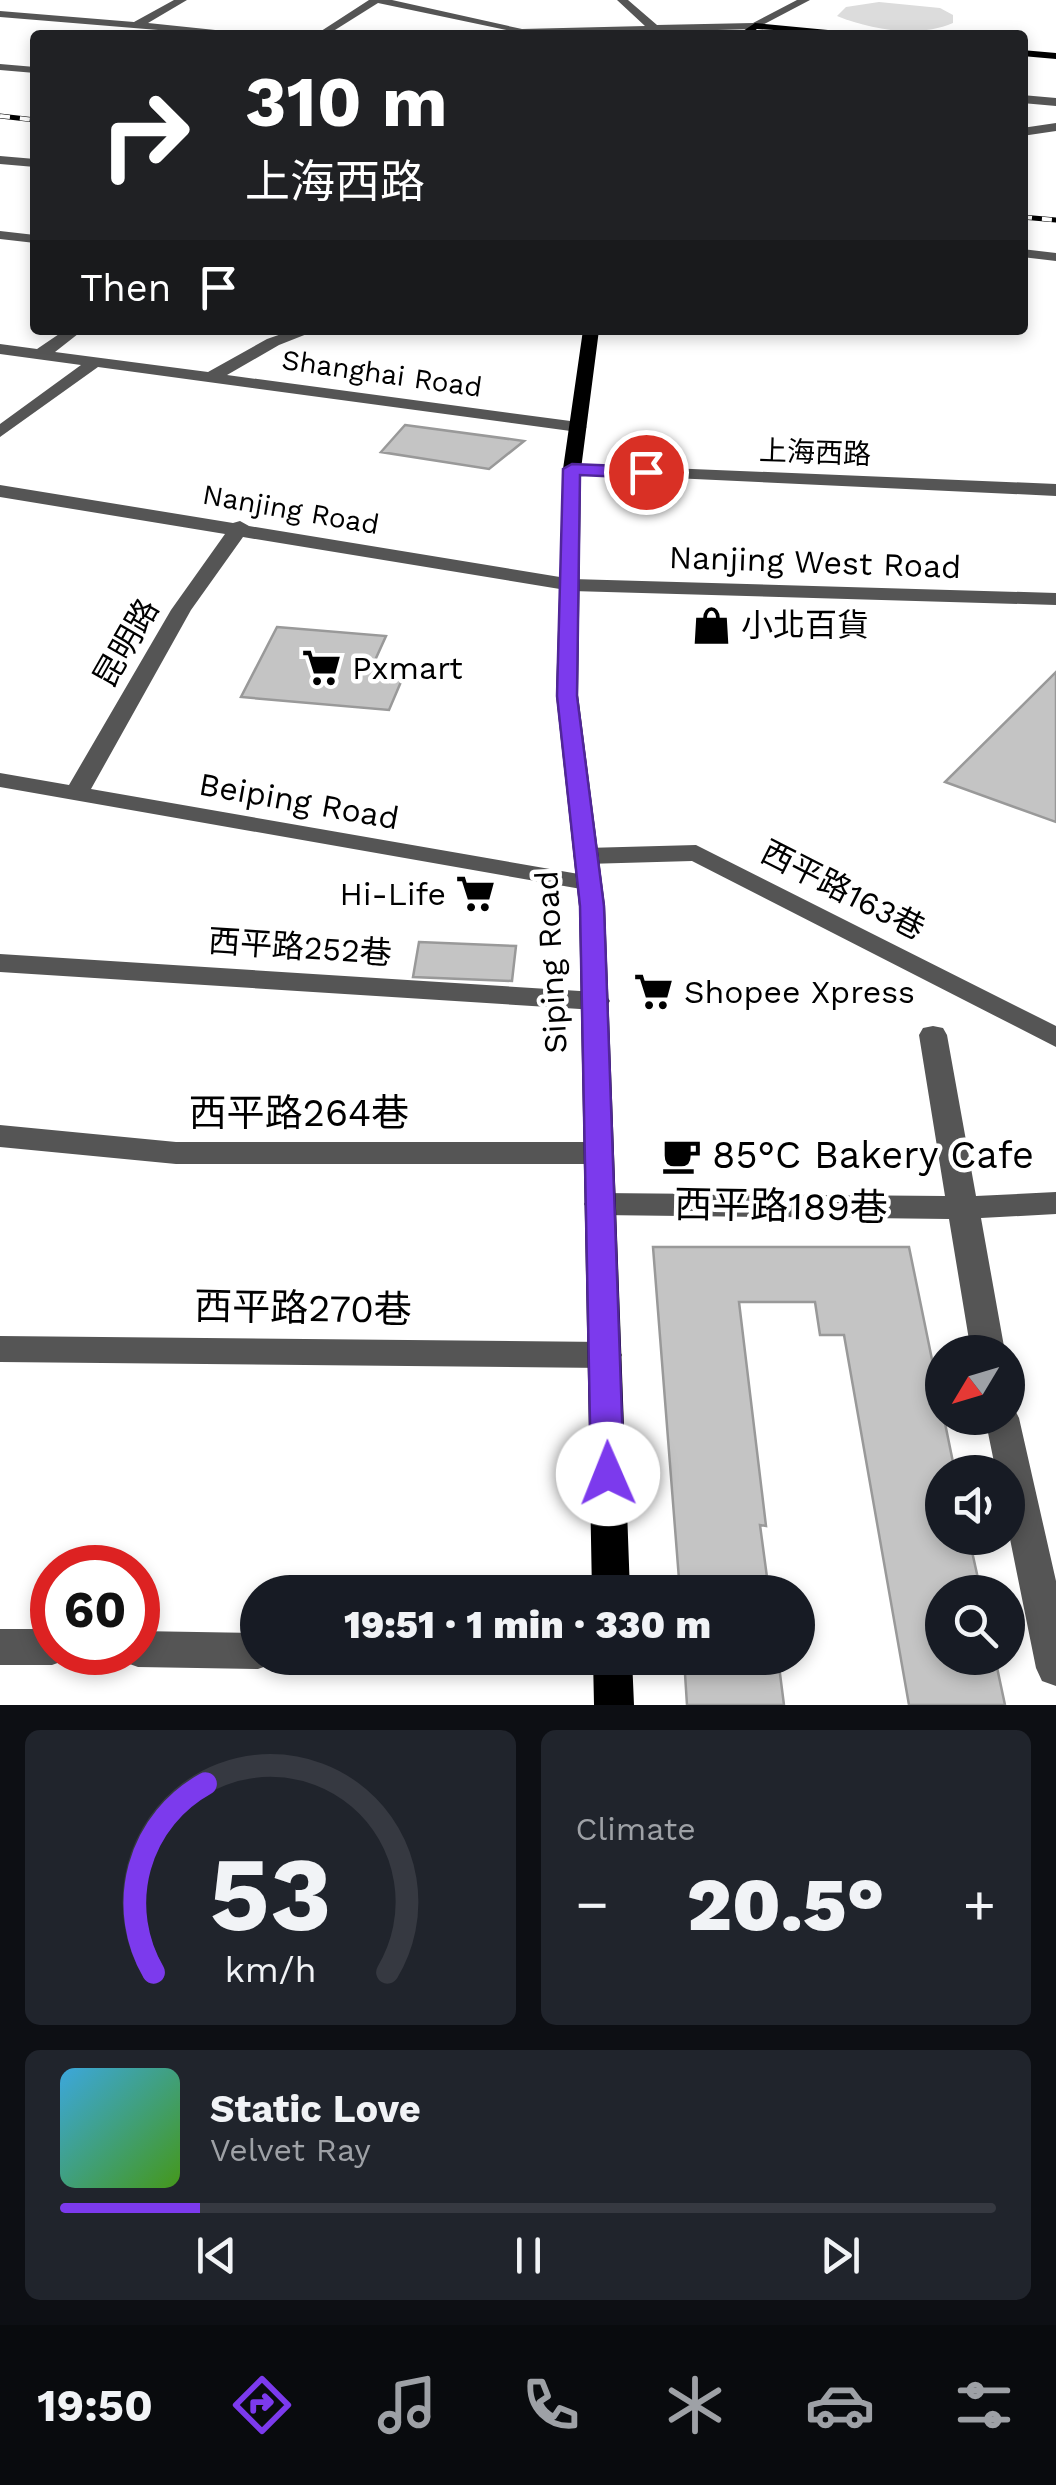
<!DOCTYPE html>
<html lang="en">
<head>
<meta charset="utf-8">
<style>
	:root { --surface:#171b24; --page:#20242c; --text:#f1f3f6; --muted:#9ea1a6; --line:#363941; --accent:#7c3aed }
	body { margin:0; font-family:"Work Sans","Noto Sans TC",sans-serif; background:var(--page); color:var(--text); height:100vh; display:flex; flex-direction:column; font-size:38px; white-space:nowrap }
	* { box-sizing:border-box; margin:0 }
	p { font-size:32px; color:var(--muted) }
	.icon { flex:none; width:55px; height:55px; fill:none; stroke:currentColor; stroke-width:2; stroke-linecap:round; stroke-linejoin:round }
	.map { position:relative; height:1705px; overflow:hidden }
	.details { display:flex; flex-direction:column; gap:25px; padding:25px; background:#0d0f14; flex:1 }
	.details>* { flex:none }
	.top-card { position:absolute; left:30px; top:30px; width:998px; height:305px; border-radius:10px; box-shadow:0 5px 15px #0003; background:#202124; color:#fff; overflow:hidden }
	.needle { width:65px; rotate:232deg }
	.controls { position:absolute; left:925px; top:1335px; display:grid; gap:20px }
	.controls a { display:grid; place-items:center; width:100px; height:100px; border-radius:50%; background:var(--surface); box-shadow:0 5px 15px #0003; font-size:50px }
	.speed { position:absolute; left:30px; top:1545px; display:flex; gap:20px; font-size:50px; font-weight:700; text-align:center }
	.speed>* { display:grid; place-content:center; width:130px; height:130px; border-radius:50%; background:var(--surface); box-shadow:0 5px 15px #0003; line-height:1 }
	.speed .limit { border:15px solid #d22; background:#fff; color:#111 }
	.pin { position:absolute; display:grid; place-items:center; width:85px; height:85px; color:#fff; margin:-42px; border:5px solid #fff; border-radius:50%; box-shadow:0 2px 10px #0007 }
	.me { position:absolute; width:110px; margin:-55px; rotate:359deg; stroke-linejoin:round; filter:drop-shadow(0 0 8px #0008) }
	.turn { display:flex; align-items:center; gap:35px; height:210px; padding:0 50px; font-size:45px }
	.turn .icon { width:130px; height:130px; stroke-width:2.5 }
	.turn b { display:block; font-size:70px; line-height:85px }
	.then { display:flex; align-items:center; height:95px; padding:0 50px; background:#0003; gap:20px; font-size:38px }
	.big { font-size:75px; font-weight:800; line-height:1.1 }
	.details .tile { flex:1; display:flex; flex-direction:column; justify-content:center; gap:15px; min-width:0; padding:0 35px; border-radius:15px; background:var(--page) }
	.details .dial { align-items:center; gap:0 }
	.dial svg { height:260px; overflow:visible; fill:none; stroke:var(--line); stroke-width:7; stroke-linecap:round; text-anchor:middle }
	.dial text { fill:var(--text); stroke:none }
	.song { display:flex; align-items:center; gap:30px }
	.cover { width:120px; height:120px; border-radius:15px; background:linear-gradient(135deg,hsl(200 70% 55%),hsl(100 70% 35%)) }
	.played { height:10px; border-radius:5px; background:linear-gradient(90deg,var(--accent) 15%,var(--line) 15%) }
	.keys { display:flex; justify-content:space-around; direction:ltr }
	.heat { display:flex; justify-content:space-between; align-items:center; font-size:55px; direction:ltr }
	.details .tiles { flex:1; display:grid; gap:25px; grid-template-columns:1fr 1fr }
	.tile:last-child { grid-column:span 2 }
	.trip { position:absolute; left:240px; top:1575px; width:575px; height:100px; border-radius:50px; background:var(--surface); box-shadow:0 5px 15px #0003; font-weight:800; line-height:100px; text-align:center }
	.tabs { display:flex; height:160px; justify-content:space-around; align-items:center; background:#090b0e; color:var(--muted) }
	.tabs .icon { width:70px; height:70px }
	.tabs .on { color:var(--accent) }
	.tabs b { font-size:45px; color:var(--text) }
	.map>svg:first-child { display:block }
	.green { fill:#dcdcdc }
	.building { fill:#c4c4c4; stroke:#999; stroke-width:2.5 }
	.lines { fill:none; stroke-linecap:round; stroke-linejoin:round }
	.minor { fill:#555; fill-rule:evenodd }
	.major { fill:#000; fill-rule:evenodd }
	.rail-casing { stroke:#000; stroke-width:5 }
	.rail { stroke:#fff; stroke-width:4; stroke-dasharray:10; stroke-linecap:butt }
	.route { fill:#7c3aed; stroke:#51269a; stroke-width:2.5 }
	.labels { text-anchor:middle; stroke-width:9; stroke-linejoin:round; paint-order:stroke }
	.far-street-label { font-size:28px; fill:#000; stroke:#fff }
	.street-label { font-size:32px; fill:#000; stroke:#fff }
	.poi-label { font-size:32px; fill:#000; stroke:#fff; text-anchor:start }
	.near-street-label { font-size:38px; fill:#000; stroke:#fff }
	.near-poi-label { font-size:38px; fill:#000; stroke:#fff; text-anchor:start }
</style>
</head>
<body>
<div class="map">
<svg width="1056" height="1705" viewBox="0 0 1056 1705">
	<rect width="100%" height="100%" fill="#fff"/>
	<!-- green -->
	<path class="green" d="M879 2 940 8 953 15V23C918 38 872 30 837 16L846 7Z"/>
	<!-- building -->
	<path class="building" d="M405 425 524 441 489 469 381 452Z
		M277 627 386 636 372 667 406 670 389 710 241 697Z
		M1056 672V822L945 782Z
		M419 942 516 946 512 981 413 977Z
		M653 1247H909L955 1472H942V1538H969L981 1592H942V1658H995L1005 1705H909L844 1335H820L815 1302H739L766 1526 760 1525 769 1592H680Z
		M684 1658H778L784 1705H687Z"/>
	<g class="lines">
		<!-- minor -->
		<path class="minor" d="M174 0H187L148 23 263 35H219L0 17V11L134 22Z
			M369 0H392L522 29 645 26 617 0H628L657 25 753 23 797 0H810L755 29 530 35 378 3 327 35H315Z
			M0 64 35 67V73L0 70Z
			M1022 95 1056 98V106L1022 103Z
			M1056 123V131L1022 136V128Z
			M0 156 35 159V167L0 164Z
			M0 231 35 235V243L0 239Z
			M1022 249 1056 253V261L1022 257Z
			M65 330H83L55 352 208 372 267 339 293 330H317L279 345 227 375 578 422 587 427 578 432 98 367 0 437V424L81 365 0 354V344L37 349Z
			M572 464 1056 484V496L566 473 563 469Z
			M0 485 233 523 240 521 249 526 572 579 1056 593V605L572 591 243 537 191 610 91 789 596 877 600 882 587 890 0 787V773L69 785 171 610 225 534 0 497Z
			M696 845 1056 1026V1047L692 861 586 864 573 856 586 848Z
			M0 954 596 992 606 995 610 1001 606 1007 596 1010 0 972Z
			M933 1026 943 1028 947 1035 976 1196 1056 1192V1214L981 1218 1005 1352H971L949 1219 600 1215 589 1212 584 1204 589 1196 600 1193 945 1196 919 1035 923 1028Z
			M0 1125 176 1142H598L609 1145 613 1153 609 1161 598 1164H176L0 1147Z
			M0 1336 605 1342 617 1346 622 1355 617 1364 605 1368 0 1362Z
			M1008 1406 1014 1408 1019 1418 1056 1581V1686L1042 1681 1036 1668 1008 1529V1472H996L985 1418H1008Z
			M0 1629H52V1652H69L66 1660 52 1665H0Z
			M138 1631 258 1633V1658H275L272 1664 258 1669 138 1667 124 1662 120 1652H138Z"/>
		<!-- major -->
		<path class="major" d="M755 23 849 32 854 35 757 29 749 35H737Z
			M1022 50 1056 53V59L1022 56Z
			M583 330H599L581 469 578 695 605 906 630 1592H592L579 906 556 695 563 469Z
			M593 1658H632L634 1705H594Z"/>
		<defs>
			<path id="rail" d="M0 116 35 120
				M1022 217 1056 220"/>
		</defs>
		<!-- rail casing -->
		<use href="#rail" class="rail-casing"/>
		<!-- rail -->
		<use href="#rail" class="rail"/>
	</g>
	<!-- route -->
	<path class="route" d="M572 464 646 467 655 472 646 478 580 475 577 696 604 906 624 1474 619 1483 608 1487 596 1483 591 1474 580 906 557 696 563 469Z"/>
	<!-- icons -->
	<defs>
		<symbol id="shop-bare" viewBox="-9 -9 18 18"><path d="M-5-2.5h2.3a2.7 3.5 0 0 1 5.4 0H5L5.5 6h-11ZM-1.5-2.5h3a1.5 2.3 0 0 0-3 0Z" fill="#000" stroke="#fff" stroke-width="2.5" paint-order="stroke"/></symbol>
		<symbol id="supermarket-bare" viewBox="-9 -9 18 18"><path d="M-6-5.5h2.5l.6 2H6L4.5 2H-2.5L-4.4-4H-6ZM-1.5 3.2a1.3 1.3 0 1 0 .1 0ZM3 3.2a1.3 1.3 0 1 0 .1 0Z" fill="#000" stroke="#fff" stroke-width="2.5" paint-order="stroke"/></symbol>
		<symbol id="cafe-bare" viewBox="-9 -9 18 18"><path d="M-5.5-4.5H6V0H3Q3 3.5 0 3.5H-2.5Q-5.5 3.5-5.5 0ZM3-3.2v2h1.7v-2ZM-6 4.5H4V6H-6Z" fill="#000" stroke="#fff" stroke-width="2.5" paint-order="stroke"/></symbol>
	</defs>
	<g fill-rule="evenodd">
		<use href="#shop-bare" x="684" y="598" width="55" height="55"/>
		<use href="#supermarket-bare" x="294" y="640" width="55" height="55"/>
		<use href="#supermarket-bare" x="448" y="866" width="55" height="55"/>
		<use href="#supermarket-bare" x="626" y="964" width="55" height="55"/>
		<use href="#cafe-bare" x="654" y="1128" width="55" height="55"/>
	</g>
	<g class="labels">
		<!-- far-street labels -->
		<g class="far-street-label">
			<text transform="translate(382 373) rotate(8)" y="10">Shanghai Road</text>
			<text transform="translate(815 452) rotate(2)" y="10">上海西路</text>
			<text transform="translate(291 509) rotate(10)" y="10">Nanjing Road</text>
		</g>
		<!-- street labels -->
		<g class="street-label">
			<text transform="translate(815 562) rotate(2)" y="11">Nanjing West Road</text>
			<text transform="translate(126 643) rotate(-60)" y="11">昆明路</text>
			<text transform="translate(299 801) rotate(10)" y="11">Beiping Road</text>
			<text transform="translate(843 890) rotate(27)" y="11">西平路163巷</text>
			<text transform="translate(300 947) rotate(4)" y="11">西平路252巷</text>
			<text transform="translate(551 962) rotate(-93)" y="11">Siping Road</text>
		</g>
		<!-- poi labels -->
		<g class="poi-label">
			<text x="741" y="636">小北百貨</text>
			<text x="352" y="679">Pxmart</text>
			<text x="446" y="905" text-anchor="end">Hi-Life</text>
			<text x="684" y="1003">Shopee Xpress</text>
		</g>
		<!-- near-street labels -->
		<g class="near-street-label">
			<text x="299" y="1126">西平路264巷</text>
			<text transform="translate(781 1206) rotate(1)" y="13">西平路189巷</text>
			<text transform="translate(303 1308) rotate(1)" y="13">西平路270巷</text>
		</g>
		<!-- near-poi labels -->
		<g class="near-poi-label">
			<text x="712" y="1168">85°C Bakery Cafe</text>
		</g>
	</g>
</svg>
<div class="controls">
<a><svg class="needle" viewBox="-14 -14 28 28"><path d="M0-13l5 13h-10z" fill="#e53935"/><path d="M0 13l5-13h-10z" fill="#9ea1a6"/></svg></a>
<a><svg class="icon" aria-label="sound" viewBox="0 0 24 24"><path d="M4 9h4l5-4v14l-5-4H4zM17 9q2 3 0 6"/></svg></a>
<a><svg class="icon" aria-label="search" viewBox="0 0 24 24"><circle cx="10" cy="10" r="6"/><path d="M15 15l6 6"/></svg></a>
</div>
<div class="speed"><div class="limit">60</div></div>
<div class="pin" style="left:646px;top:472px;background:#d93025"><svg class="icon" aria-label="arrive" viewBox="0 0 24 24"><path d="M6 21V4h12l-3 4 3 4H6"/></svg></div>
<svg class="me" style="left:608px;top:1474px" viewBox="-20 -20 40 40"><circle r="19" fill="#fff"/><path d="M0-13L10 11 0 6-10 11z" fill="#7c3aed"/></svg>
<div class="trip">19:51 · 1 min · 330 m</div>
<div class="top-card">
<div class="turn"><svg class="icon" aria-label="right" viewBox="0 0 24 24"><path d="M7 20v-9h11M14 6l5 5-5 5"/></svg><div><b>310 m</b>上海西路</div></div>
<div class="then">Then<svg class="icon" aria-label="arrive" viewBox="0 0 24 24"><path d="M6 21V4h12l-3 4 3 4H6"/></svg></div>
</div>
</div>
<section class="details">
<div class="tiles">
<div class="tile dial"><svg viewBox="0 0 100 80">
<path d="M14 69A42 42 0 1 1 86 69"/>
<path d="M14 69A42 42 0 0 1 30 11" stroke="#7c3aed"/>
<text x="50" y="56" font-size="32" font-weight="700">53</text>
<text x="50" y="72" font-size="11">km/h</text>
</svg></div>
<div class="tile"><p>Climate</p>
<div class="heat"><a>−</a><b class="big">20.5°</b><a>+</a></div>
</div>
<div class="tile">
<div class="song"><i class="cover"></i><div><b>Static Love</b><p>Velvet Ray</p></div></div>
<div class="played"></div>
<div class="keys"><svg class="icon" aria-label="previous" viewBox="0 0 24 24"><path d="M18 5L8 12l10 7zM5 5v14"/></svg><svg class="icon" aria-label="pause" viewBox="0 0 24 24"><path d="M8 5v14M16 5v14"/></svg><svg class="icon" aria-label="next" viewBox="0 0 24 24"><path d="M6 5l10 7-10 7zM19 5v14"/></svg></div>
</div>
</div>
</section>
<nav class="tabs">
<b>19:50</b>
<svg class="icon on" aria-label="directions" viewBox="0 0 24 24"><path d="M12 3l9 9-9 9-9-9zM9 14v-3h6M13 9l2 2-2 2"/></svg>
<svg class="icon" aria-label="music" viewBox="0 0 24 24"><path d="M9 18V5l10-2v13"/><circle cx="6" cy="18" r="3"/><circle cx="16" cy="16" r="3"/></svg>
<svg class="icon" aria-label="phone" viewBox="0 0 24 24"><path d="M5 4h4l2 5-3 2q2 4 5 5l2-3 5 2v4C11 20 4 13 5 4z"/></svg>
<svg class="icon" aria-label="climate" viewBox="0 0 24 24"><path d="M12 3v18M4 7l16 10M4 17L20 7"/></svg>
<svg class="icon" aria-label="car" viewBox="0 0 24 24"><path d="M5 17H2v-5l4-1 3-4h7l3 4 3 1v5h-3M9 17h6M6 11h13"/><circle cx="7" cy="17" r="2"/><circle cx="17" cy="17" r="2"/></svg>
<svg class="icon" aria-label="filters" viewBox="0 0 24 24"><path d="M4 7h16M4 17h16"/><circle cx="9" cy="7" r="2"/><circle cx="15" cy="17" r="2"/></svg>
</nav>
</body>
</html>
